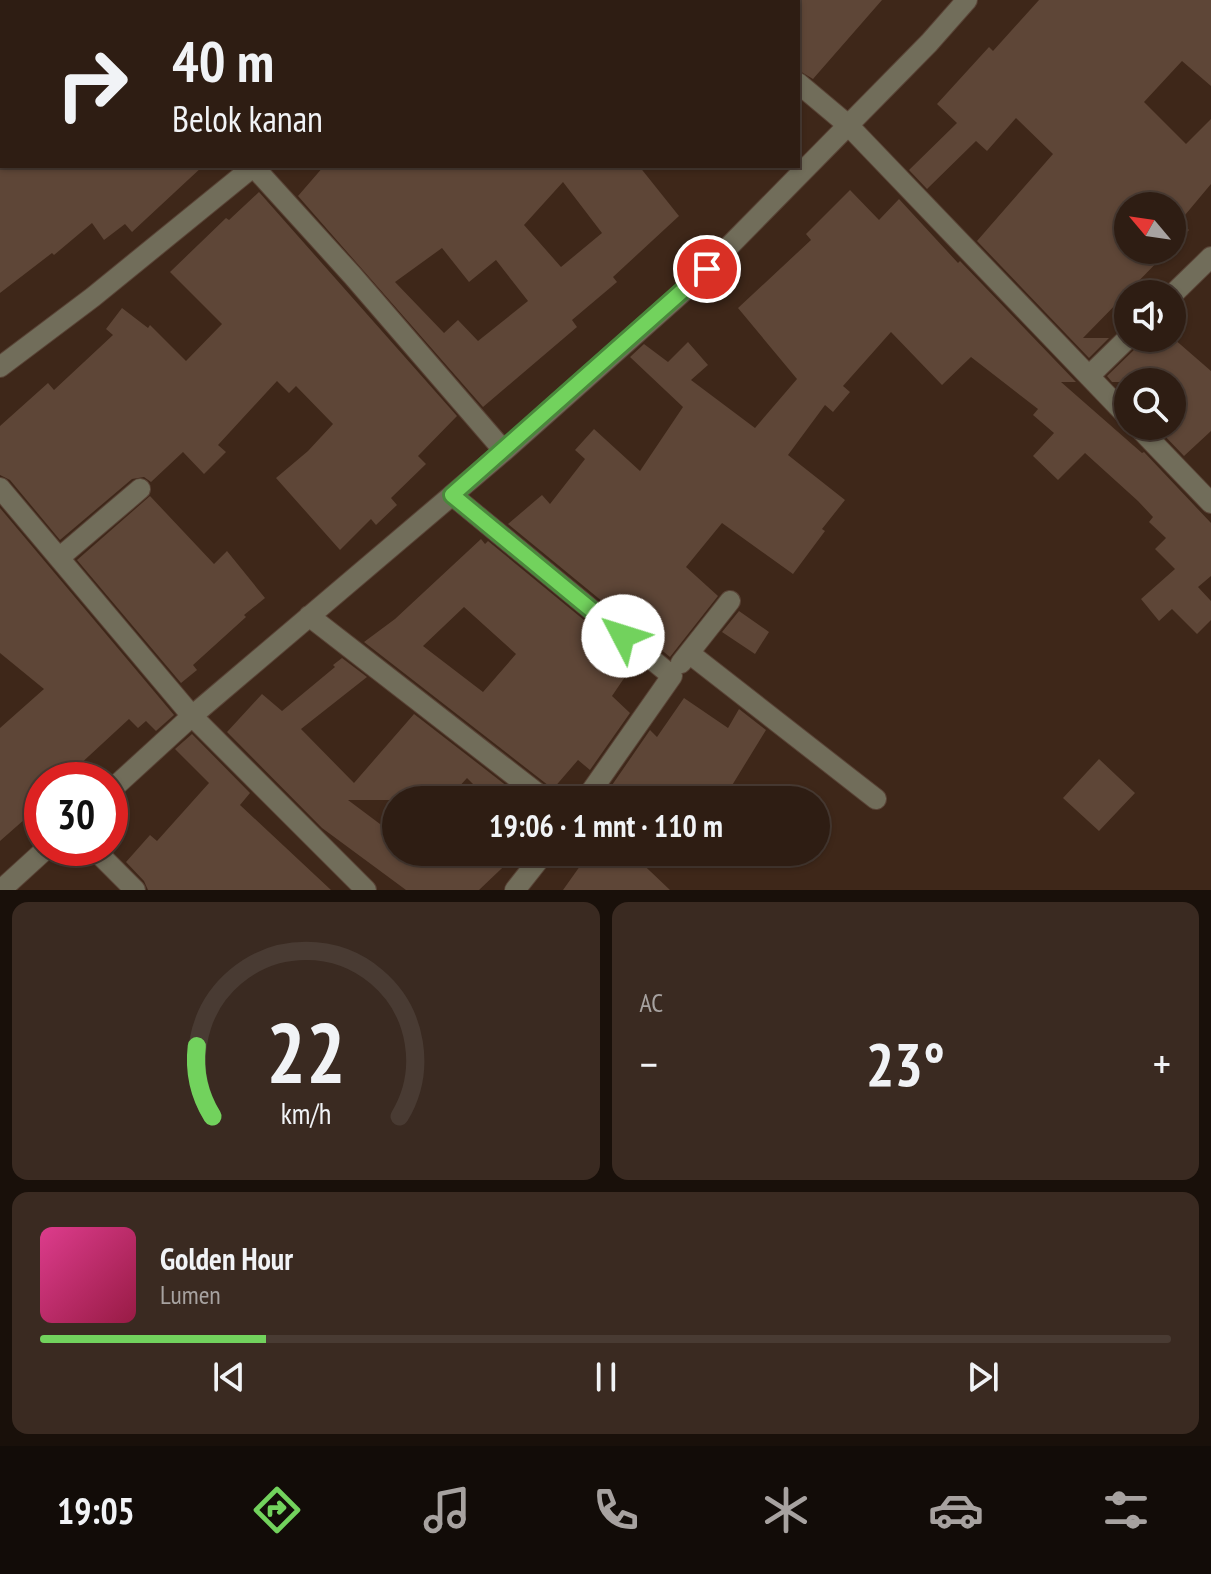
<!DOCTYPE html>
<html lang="id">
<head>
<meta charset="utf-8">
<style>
	:root { --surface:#2e1d13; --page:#3a2a21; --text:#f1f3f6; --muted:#a7a2a0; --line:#493b33; --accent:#72d25d }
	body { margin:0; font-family:"PT Sans Narrow",sans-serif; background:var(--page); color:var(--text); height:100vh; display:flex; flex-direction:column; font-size:30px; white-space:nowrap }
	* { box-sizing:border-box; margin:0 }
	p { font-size:26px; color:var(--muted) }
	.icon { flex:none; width:44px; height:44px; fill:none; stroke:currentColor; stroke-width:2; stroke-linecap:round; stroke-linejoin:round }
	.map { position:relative; height:890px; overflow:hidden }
	.sheet { display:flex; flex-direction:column; gap:12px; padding:12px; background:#19100a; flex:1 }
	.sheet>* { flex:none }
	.top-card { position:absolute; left:0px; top:0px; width:800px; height:168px; box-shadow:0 2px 6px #0004,0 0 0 2px var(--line); background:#2e1d13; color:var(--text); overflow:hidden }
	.needle { width:52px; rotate:299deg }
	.controls { position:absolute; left:1114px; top:192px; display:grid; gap:16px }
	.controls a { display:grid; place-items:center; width:72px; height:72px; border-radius:50%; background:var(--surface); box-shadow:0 2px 6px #0004,0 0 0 2px var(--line); font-size:40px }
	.speed { position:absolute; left:24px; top:762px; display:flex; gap:16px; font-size:40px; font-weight:700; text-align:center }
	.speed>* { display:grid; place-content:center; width:104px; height:104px; border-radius:50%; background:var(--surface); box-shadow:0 2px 6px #0004,0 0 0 2px var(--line); line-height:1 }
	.speed .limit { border:12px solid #d22; background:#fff; color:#111 }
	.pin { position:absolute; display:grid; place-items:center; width:68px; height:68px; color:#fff; margin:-34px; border:4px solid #fff; border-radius:50%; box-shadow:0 2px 8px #0007 }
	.me { position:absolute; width:88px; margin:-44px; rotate:310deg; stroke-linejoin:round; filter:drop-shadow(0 0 6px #0008) }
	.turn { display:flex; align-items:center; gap:28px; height:168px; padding:0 40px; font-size:36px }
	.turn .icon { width:104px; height:104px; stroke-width:2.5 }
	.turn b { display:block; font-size:56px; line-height:68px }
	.big { font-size:60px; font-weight:700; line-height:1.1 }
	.sheet .widget { flex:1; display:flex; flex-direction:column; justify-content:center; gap:12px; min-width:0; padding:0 28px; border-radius:16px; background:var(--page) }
	.sheet .dial { align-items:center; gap:0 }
	.dial svg { height:208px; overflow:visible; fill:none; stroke:var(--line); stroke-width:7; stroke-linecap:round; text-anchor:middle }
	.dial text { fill:var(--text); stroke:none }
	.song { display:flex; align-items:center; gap:24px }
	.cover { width:96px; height:96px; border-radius:12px; background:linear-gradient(135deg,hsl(330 70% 55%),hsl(340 70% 35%)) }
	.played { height:8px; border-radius:4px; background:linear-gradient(90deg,var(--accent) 20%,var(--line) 20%) }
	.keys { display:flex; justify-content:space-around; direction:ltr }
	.heat { display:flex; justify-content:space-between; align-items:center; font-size:44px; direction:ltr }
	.sheet .tiles { flex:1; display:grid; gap:12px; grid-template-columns:1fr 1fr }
	.widget:last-child { grid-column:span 2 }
	.trip { position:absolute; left:382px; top:786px; width:448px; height:80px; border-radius:40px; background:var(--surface); box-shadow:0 2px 6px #0004,0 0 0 2px var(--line); font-weight:700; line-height:80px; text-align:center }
	.menu { display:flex; height:128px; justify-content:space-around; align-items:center; background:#120c08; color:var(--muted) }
	.menu .icon { width:56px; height:56px }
	.menu .current { color:var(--accent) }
	.menu b { font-size:36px; color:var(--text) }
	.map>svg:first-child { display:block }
	.building { fill:#5e4637; fill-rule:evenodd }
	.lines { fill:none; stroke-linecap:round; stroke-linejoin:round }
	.minor-casing { stroke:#594336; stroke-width:22 }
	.minor { stroke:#716d5a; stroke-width:20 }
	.route-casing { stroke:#4a883c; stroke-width:20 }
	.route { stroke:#72d25d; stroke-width:14 }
</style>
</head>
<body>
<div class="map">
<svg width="1211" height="890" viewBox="0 0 1211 890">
	<rect width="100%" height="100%" fill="#3e2719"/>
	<!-- building -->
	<path class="building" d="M798 0H882L813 79 798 70Z
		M1039 0H1211V86L1182 61 1144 102 1186 144 1211 119V184L1180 221 1189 230 1172 247V206H1128V250H1169L1083 338H1109L1089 358 977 241 1053 154 1016 118 987 151 976 141 927 189 909 170 957 123 937 104 989 47 993 51Z
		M0 166H203L132 232 125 224 104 240 92 223 54 255 52 253 0 293Z
		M324 166H639L679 216 613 277 617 282 572 320 577 327 483 407 298 196ZM563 182 602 233 561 267 524 225ZM442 248 469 282 496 260 528 301 478 341 458 320 444 333 395 282Z
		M850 190 879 220 899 199 958 263 960 261 1076 382H1061L1142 453 1144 452 1211 523V576L1198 587 1211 601V620L1197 634 1172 609 1159 621 1141 599 1175 569 1155 549 1166 538 1149 522 1153 517 1138 501 1085 453 1058 480 1033 456 1054 433 1033 415 1038 409 971 357 942 385 891 332 843 386 850 392 833 412 825 405 788 455 845 500 822 529 825 531 793 574 722 523 686 567 718 596 670 657 508 524 542 495 550 504 585 459 575 450 594 429 640 471 683 407 630 357 644 344 668 362 688 342 708 365 691 380 755 428 797 379 738 308 811 240 806 234Z
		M259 192 457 416 418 456 426 464 391 498 397 505 376 525 371 519 340 550 276 478 308 451 333 424 296 386 289 393 277 381 218 445 226 452 204 474 183 452 151 482 144 477 132 479 60 540 10 480 0 475V426L48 383 54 390 113 335 106 329 122 308 148 328 150 325 186 361 222 324 170 272 226 218 229 220Z
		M1141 338H1173L1211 371V431L1184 456 1162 433 1172 426V382H1112L1107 376 1137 347Z
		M150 496 214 564 227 551 265 598 244 615 246 617 193 665 197 670 181 683 77 560Z
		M0 508 174 715 156 731 146 721 138 728 129 719 63 780H42V804L0 841V728L44 689 0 653Z
		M481 539 485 544 488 541 635 662 612 696 630 713 590 770 578 760 553 789 364 642 395 619ZM464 607 516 654 483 692 423 646Z
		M739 611 769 632 755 654 722 632Z
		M342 658 367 677 301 729 354 783 414 714 525 800H489L467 778 447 800H348L396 836V852H519L479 890H406L322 828 227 732 262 694 282 711 335 667 333 665Z
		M684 698 728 728 739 709 766 730 723 800H624L610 788 650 730 657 737Z
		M192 734 250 793 240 805 331 890H148L144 881 126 862 150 835 157 841 209 783 175 749Z
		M1099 759 1135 793 1099 831 1063 798Z
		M590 852H630L670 890H563Z"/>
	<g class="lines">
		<defs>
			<path id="minor" d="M703 0 705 2
				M458 2 461 0
				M798 83 848 125 1128 417
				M253 166 352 275 504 451
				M1172 295 1211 257
				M0 367 93 297 254 166
				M1089 376 1128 338
				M1137 426 1211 503
				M0 488 192 716 366 890
				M452 495 672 676 585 800
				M59 558 140 489
				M309 616 546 800
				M689 653 876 799
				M681 663 730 601
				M110 791 192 716 504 451 693 283 929 43 967 0
				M93 848 135 890
				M1 890 47 848
				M515 890 545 852"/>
		</defs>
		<!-- minor casing -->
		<use href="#minor" class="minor-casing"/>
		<!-- minor -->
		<use href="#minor" class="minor"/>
	</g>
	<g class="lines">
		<defs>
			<path id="route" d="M623 636 452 495 707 269"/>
		</defs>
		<!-- route casing -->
		<use href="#route" class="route-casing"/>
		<!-- route -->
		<use href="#route" class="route"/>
	</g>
</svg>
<div class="controls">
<a><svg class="needle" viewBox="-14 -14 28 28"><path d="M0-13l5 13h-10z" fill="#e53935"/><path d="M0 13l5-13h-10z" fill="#a7a2a0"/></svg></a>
<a><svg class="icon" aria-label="sound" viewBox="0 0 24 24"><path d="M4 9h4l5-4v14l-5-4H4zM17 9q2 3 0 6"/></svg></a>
<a><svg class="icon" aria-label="search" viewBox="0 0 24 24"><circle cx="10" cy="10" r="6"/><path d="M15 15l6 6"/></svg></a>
</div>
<div class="speed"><div class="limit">30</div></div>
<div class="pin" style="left:707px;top:269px;background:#d93025"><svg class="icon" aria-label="arrive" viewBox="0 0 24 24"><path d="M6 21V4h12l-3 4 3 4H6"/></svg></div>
<svg class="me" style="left:623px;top:636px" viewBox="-20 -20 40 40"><circle r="19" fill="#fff"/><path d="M0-13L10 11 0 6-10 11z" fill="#72d25d"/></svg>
<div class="trip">19:06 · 1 mnt · 110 m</div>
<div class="top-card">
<div class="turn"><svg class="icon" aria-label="right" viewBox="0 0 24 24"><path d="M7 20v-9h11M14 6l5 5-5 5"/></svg><div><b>40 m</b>Belok kanan</div></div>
</div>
</div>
<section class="sheet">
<div class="tiles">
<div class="widget dial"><svg viewBox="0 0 100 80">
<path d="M14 69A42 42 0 1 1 86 69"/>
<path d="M14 69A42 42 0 0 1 8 42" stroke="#72d25d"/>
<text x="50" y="56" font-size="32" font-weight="700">22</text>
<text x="50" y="72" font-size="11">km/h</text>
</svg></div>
<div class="widget"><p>AC</p>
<div class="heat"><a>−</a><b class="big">23°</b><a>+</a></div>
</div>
<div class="widget">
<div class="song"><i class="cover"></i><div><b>Golden Hour</b><p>Lumen</p></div></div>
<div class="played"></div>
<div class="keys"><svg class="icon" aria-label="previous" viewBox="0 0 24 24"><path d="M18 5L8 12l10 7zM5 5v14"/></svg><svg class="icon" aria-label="pause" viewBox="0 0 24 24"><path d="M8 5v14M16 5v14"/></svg><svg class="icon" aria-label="next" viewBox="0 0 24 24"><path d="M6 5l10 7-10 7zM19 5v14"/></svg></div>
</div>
</div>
</section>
<nav class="menu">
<b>19:05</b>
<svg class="icon current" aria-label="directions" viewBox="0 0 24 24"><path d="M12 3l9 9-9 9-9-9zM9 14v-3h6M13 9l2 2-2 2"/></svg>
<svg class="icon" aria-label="music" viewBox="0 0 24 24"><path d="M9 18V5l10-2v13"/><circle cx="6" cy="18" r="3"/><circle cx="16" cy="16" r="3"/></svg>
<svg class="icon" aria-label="phone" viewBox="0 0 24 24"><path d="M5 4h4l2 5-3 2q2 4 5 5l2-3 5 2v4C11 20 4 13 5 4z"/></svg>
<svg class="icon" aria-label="climate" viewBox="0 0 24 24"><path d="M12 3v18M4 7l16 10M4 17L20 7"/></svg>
<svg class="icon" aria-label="car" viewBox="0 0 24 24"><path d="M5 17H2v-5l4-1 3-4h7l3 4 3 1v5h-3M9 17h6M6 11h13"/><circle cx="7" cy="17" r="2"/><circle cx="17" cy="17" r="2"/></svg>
<svg class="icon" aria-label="filters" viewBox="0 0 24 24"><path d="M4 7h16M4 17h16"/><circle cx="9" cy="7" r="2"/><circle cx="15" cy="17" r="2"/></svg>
</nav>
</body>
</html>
